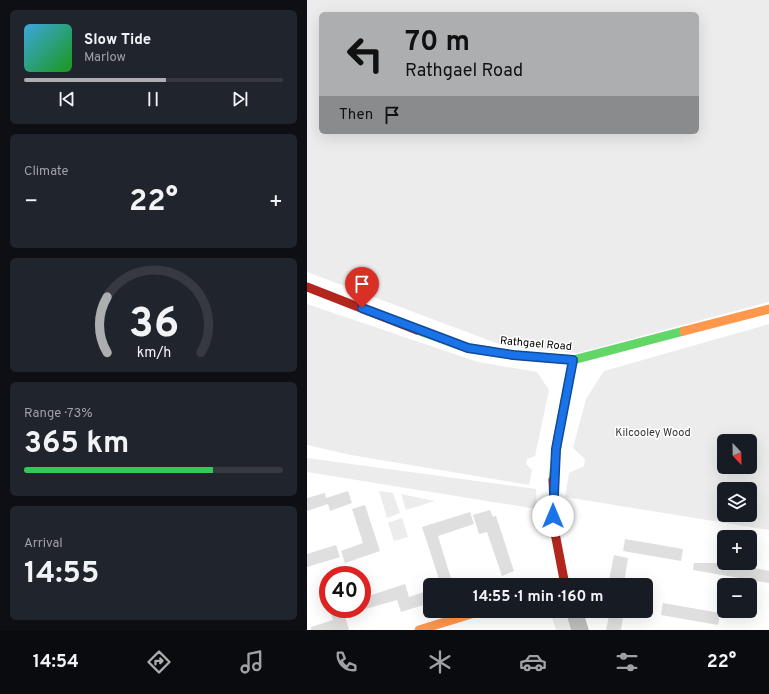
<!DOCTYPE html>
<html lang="en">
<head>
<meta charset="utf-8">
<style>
	:root { --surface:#171b24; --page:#20242c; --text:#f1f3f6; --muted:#9ea1a6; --line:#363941; --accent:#adaeaf }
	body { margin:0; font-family:Overpass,sans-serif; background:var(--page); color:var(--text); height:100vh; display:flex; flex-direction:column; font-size:15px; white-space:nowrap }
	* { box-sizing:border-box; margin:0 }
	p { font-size:13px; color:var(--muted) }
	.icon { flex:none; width:22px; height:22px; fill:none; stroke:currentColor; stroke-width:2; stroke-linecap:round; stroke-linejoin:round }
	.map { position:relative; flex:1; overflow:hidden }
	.panel { display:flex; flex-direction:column; gap:10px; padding:10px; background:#0d0f14; width:307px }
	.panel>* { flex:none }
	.guide { position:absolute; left:12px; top:12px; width:380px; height:122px; border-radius:6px; box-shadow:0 4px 16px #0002; background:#adaeaf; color:#111; overflow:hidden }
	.needle { width:26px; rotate:158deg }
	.buttons { position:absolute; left:410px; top:434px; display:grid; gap:8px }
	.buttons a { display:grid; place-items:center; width:40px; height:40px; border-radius:6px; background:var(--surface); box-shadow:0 4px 16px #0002; font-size:20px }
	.speed { position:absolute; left:12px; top:566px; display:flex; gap:8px; font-size:20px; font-weight:700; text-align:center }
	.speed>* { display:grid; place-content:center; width:52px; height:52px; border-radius:50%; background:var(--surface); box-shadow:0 4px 16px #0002; line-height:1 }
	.speed .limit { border:6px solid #d22; background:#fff; color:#111 }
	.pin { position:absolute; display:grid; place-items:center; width:34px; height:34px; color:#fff; margin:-41px -17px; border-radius:50% 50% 50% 0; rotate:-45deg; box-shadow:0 0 4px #0007 }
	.pin .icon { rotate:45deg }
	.me { position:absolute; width:44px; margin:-22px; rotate:0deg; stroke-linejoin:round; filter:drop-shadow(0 0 3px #0008) }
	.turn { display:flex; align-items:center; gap:14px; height:84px; padding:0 20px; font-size:18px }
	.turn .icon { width:52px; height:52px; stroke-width:2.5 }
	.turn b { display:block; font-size:28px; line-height:34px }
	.then { display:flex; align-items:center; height:38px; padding:0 20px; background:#0003; gap:8px; font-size:15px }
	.big { font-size:30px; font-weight:700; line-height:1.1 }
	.panel .widget { flex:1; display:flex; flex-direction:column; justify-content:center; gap:6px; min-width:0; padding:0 14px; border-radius:6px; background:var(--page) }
	.panel .dial { align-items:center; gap:0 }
	.dial svg { height:104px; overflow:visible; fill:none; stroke:var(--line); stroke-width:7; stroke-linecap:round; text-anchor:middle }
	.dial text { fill:var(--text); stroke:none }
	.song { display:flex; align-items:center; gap:12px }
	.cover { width:48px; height:48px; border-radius:6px; background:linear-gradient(135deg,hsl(200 70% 55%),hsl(120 70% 35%)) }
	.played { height:4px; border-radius:2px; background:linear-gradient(90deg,var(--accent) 55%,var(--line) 55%) }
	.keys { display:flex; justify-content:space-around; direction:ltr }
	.heat { display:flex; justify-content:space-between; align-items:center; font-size:22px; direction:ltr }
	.charge { height:6px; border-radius:3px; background:linear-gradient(90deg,#34c759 73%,var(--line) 0) }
	.trip { position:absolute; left:116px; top:578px; width:230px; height:40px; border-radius:6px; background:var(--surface); box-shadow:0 4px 16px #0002; font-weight:700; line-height:40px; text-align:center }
	.menu { display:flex; height:64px; justify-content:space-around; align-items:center; background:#090b0e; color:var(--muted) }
	.menu .icon { width:28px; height:28px }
	.menu .on { color:var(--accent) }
	.menu b { font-size:18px; color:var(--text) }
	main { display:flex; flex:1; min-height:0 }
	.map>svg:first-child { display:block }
	.green { fill:#ececec; fill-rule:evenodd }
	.building { fill:#dfdfdf }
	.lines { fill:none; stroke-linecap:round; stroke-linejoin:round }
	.street { stroke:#bebebe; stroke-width:17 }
	.fast { stroke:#63d668; stroke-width:9 }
	.slow { stroke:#ff974d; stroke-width:9 }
	.jam { stroke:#b3261e; stroke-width:9 }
	.route-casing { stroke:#114b97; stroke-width:10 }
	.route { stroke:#1a73e8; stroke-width:7 }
	.labels { text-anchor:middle; stroke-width:3; stroke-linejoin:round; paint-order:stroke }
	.street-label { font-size:11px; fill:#000; stroke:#fff }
	.park-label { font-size:11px; fill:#333; stroke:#fff }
</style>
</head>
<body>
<main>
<section class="panel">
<div class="widget">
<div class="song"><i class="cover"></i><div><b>Slow Tide</b><p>Marlow</p></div></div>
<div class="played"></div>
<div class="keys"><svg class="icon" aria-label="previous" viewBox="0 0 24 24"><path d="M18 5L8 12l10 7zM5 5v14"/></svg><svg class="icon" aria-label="pause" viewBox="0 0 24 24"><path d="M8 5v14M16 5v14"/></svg><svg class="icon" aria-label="next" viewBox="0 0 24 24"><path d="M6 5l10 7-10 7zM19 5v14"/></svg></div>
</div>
<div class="widget"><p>Climate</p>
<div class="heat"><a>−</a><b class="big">22°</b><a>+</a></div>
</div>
<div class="widget dial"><svg viewBox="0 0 100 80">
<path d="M14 69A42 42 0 1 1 86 69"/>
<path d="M14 69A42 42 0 0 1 14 26" stroke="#adaeaf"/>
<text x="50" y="56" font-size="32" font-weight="700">36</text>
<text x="50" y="72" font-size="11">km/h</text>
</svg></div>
<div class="widget"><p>Range · 73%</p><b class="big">365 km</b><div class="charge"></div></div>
<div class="widget"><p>Arrival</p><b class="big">14:55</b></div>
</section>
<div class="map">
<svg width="462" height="630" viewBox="0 0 462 630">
	<rect width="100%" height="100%" fill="#fff"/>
	<!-- green -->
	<path class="green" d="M0 0H462V302L271 353 197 346 0 272ZM14 14H390V132H14Z
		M0 304 171 362 230 372 242 390 228 456 220 459 219 464 225 470 222 485 44 455 0 445Z
		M462 324V530L258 497 262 473 277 466 278 459 266 448 279 399 297 371ZM417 441H443V467H417ZM417 489H443V515H417Z
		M0 458 229 489 230 509 0 472Z
		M72 491 86 493 93 513 80 518Z
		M94 494 128 501 99 510Z
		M95 518 101 537 87 541 81 523Z
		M243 611H257L264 630H249Z"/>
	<!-- building -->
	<path class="building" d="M41 491 45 503 23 511 21 504 0 511V498L18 493 19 498Z
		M58 505 73 551 38 563 34 551 56 543 45 509Z
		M183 510 186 517 189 516 207 571 195 576 180 532 172 534 166 515Z
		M163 512 167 524 131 536 146 585H134L115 527Z
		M318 539 376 549 374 561 316 551Z
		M29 545 33 557 0 567V554Z
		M307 555 321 558 317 583 302 580Z
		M387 563H423L462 571V583L386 570Z
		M98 584 102 597 123 590V603L94 612 90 600 55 610V598Z
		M356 603 413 613 411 625 354 615Z
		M22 609H36L42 630H4V627L26 620Z
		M303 611H317L314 630H299Z"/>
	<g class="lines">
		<!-- street -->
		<path class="street" d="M267 611 273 630"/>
		<!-- fast -->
		<path class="fast" d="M110 330 161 348 206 355 266 360 377 331
			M246 480 251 437 266 360"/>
		<!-- slow -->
		<path class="slow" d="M377 331 462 309
			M112 630 174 611"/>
		<!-- jam -->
		<path class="jam" d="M0 287 110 330
			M246 480 248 533 258 585"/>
	</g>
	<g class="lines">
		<defs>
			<path id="route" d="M55 308 161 348 206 355 266 360 249 449 246 516"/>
		</defs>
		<!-- route casing -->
		<use href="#route" class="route-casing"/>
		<!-- route -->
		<use href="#route" class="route"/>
	</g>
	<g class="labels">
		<!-- street labels -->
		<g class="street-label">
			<text transform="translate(229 343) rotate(5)" y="4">Rathgael Road</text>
		</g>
		<!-- park labels -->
		<g class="park-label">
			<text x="346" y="436">Kilcooley Wood</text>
		</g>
	</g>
</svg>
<div class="buttons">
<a><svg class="needle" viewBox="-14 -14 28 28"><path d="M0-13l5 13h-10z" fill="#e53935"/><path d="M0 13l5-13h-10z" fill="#9ea1a6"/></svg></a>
<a><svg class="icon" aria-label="layers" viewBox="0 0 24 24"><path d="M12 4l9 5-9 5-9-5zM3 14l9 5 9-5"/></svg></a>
<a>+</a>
<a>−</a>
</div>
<div class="speed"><div class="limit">40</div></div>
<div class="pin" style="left:55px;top:308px;background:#d93025"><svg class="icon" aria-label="arrive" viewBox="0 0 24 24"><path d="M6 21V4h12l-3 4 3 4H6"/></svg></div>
<svg class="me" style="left:246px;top:516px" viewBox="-20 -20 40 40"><circle r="19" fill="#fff"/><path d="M0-13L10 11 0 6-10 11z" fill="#1a73e8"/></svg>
<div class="trip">14:55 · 1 min · 160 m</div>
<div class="guide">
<div class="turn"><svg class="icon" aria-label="left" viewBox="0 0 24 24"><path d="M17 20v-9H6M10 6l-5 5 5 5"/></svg><div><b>70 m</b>Rathgael Road</div></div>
<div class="then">Then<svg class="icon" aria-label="arrive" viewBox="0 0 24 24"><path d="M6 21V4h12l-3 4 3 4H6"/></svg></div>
</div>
</div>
</main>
<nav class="menu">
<b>14:54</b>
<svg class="icon on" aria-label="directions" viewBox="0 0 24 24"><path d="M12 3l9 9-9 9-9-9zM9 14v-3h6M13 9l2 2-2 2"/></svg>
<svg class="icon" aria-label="music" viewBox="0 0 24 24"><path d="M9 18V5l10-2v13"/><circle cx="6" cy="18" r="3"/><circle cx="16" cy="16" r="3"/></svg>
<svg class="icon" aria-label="phone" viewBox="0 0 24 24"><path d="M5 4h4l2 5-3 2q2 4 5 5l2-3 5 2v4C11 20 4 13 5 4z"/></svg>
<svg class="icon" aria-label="climate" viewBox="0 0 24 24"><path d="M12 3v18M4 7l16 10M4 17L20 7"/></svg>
<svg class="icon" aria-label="car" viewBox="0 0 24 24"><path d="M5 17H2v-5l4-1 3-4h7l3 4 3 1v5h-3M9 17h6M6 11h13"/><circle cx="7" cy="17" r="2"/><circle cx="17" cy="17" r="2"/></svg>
<svg class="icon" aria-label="filters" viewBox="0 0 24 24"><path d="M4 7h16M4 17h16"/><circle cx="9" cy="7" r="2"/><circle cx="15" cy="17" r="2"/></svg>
<b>22°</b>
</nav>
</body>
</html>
